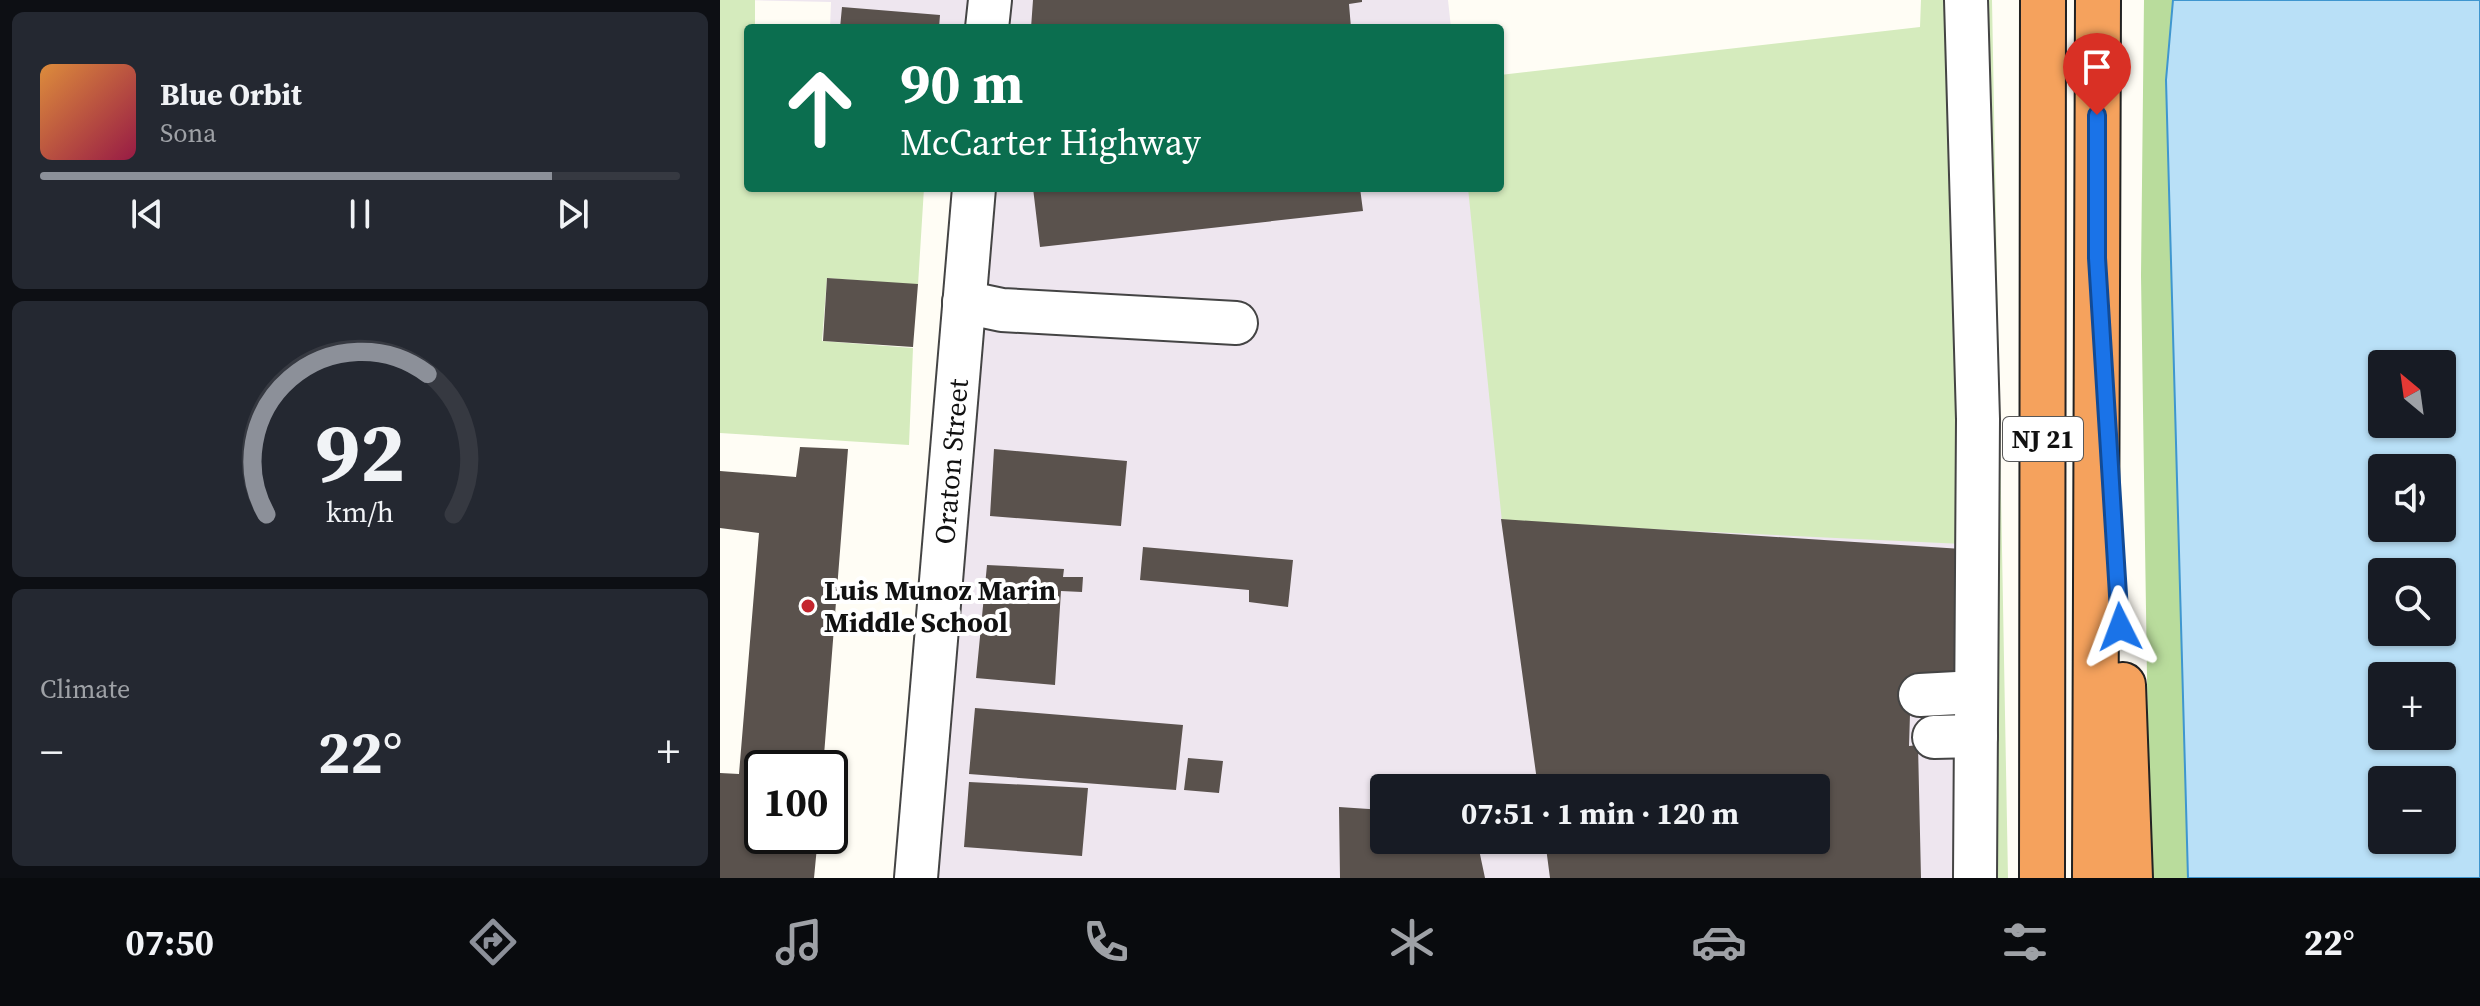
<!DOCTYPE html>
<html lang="en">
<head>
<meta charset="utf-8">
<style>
	:root { --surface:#171b24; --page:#242831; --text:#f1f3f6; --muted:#9ea1a6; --line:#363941; --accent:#8c9099 }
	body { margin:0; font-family:"Source Serif 4",serif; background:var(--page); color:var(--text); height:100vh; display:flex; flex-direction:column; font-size:30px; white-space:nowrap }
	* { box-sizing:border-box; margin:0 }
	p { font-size:26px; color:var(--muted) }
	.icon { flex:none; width:44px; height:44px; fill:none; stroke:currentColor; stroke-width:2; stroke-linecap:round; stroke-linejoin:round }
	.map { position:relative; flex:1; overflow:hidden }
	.details { display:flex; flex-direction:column; gap:12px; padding:12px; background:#0d0f14; width:720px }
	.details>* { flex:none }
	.top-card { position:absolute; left:24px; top:24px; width:760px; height:168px; border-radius:8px; box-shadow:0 2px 6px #0004; background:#0b6e4f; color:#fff; overflow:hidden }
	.needle { width:52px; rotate:331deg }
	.buttons { position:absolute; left:1648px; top:350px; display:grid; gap:16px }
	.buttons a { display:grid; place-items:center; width:88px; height:88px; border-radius:8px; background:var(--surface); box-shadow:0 2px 6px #0004; font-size:40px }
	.speed { position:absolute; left:24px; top:750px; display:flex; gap:16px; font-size:40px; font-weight:700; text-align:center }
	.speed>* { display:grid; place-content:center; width:104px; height:104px; border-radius:50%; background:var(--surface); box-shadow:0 2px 6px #0004; line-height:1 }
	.speed .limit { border:4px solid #111; border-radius:12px; background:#fff; color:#111 }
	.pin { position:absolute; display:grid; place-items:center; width:68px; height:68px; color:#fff; margin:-82px -34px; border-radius:50% 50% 50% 0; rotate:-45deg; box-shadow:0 0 8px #0007 }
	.pin .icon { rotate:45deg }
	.me { position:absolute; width:88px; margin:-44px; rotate:357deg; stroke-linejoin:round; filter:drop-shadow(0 0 6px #0008) }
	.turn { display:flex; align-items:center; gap:28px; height:168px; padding:0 24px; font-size:36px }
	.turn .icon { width:104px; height:104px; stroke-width:2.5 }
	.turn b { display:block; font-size:56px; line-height:68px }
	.big { font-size:60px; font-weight:700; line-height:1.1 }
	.details .tile { flex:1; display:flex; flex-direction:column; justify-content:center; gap:12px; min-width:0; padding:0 28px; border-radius:12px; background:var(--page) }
	.details .dial { align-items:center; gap:0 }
	.dial svg { height:208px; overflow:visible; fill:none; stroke:var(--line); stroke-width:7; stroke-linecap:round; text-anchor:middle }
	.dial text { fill:var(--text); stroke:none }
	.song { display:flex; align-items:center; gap:24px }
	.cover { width:96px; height:96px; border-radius:12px; background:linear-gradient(135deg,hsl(30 70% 55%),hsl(340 70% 35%)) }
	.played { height:8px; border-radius:4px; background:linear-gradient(90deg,var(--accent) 80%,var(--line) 80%) }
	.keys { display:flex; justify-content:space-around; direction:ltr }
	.heat { display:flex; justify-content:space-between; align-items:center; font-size:44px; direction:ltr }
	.trip { position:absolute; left:650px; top:774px; width:460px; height:80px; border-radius:8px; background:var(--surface); box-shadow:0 2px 6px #0004; font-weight:700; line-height:80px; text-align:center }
	.dock { display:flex; height:128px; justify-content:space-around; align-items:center; background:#090b0e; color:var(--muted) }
	.dock .icon { width:56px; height:56px }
	.dock .current { color:var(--accent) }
	.dock b { font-size:36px; color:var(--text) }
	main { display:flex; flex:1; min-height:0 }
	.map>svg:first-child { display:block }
	.industrial { fill:#eee6ef; fill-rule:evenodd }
	.green { fill:#d5ebbd }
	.forest { fill:#b9dc9c }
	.water { fill:#b9e0f7; stroke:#3f96cf; stroke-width:2; fill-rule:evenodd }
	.building { fill:#5a524d }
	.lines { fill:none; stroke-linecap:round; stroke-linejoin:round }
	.minor-casing { stroke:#444; stroke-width:46 }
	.highway-casing { stroke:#222; stroke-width:48 }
	.minor { stroke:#fff; stroke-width:42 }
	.highway { stroke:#f5a25d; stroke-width:44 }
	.route-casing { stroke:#114b97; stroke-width:20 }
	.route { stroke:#1a73e8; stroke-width:14 }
	.poi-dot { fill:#c4262e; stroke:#fff; stroke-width:3 }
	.labels { text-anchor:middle; stroke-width:8; stroke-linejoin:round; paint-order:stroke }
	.shield { fill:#fff; stroke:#585858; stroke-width:2 }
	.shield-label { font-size:26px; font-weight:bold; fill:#111 }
	.street-label { font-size:28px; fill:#111; stroke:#fff }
	.poi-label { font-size:28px; font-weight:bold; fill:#111; stroke:#fff; text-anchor:start }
</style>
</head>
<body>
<main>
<section class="details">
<div class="tile">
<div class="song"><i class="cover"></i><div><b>Blue Orbit</b><p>Sona</p></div></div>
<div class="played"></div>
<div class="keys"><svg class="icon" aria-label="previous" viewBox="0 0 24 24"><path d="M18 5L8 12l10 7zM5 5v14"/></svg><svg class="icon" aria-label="pause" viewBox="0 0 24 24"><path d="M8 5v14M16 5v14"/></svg><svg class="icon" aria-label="next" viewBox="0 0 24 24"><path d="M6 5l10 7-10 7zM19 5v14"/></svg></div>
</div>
<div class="tile dial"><svg viewBox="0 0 100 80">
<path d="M14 69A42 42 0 1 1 86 69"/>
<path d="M14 69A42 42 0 0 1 76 15" stroke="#8c9099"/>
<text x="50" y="56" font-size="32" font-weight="700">92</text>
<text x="50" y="72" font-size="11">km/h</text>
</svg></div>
<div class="tile"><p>Climate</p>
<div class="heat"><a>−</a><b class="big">22°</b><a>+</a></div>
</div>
</section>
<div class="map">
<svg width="1760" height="878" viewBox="0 0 1760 878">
	<rect width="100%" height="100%" fill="#fffdf5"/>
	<!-- industrial -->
	<path class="industrial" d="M26 0H728L731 28H110L111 2Z
		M253 188H749L1251 544 1258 878H202ZM664 788H1096V840H664Z"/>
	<!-- green -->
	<path class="green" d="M0 0H35V28H28V188H204L198 285 107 278 102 341 193 348 189 445 0 433Z
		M1201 0H1272L1288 878H1274L1264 545 782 522 748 188H780V75L1200 27Z"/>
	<!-- forest -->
	<path class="forest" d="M1424 0H1453L1446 80 1468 878H1433L1429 810 1421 276Z"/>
	<!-- water -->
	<path class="water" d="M1453 0H1760V878H1468L1446 80ZM1662 364H1722V424H1662ZM1662 468H1722V528H1662ZM1662 572H1722V632H1662ZM1662 676H1722V736H1662ZM1722 780V840H1662V780Z"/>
	<!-- building -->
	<path class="building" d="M313 0H642V2L629 4 631 28H311Z
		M122 7 220 15 219 28H120Z
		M313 188H640L643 211 320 247Z
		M107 278 198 284 193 347 103 341Z
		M80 447 128 449 103 768H42V836H98L94 878H0V773L19 774 39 533 0 528V471L76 477Z
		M274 449 407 461 401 526 270 516Z
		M781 519 1242 549 1244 685 1191 682 1189 746 1198 745 1201 878H830L825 840H1096V788H818Z
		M423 547 573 560 568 607 529 602V590L420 580Z
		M267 565 344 569 343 577H363L362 592 341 591 335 685 256 678Z
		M255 708 463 725 456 790 249 774Z
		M468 758 503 761 499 793 464 790Z
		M249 782 368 788 362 856 244 847Z
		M619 807 664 810V840H757L765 878H620Z"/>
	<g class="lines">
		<defs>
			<g id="minor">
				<path d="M1246 0 1258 419 1255 878"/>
				<path d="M267 28 270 0"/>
				<path d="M244 302 282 310 516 323"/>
				<path d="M1200 695 1256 692"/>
				<path d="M1214 737 1256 736"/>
				<path id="s1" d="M196 878 254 188"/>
			</g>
			<path id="highway" d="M1403 685 1410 878
				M1322 878 1323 0
				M1375 878 1378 0"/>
		</defs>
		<!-- minor casing -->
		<use href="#minor" class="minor-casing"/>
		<!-- highway casing -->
		<use href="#highway" class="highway-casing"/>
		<!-- minor -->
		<use href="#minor" class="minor"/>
		<!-- highway -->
		<use href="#highway" class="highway"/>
	</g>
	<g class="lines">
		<defs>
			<path id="route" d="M1377 115V258L1400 627"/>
		</defs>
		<!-- route casing -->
		<use href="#route" class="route-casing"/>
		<!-- route -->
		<use href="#route" class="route"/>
	</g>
	<!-- markers -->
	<circle class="poi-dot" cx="88" cy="606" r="8"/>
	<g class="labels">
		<!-- shield labels -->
		<rect class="shield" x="1283" y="417" width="80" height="44" rx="6"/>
		<g class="shield-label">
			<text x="1323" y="448">NJ 21</text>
		</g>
		<!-- street labels -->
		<g class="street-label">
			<text dy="10" stroke="none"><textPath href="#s1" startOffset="418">Oraton Street</textPath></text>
		</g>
		<!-- poi labels -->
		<g class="poi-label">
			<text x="104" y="600">Luis Munoz Marin<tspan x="104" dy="32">Middle School</tspan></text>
		</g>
	</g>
</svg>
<div class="buttons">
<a><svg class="needle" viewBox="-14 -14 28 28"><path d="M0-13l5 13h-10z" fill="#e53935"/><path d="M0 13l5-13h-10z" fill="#9ea1a6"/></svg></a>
<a><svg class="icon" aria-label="sound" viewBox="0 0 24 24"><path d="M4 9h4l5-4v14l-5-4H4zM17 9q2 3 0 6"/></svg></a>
<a><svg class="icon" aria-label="search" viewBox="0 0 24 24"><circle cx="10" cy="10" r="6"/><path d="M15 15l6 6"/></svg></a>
<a>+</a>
<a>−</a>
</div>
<div class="speed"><div class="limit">100</div></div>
<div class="pin" style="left:1377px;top:115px;background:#d93025"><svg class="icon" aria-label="arrive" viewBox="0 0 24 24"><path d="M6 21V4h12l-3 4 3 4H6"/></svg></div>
<svg class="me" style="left:1400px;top:627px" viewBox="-20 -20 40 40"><path d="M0-17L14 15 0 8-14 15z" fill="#1a73e8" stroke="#fff" stroke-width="4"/></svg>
<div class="trip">07:51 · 1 min · 120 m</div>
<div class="top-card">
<div class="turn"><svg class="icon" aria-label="ahead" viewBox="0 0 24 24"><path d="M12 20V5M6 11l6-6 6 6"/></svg><div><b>90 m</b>McCarter Highway</div></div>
</div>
</div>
</main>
<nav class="dock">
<b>07:50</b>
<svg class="icon current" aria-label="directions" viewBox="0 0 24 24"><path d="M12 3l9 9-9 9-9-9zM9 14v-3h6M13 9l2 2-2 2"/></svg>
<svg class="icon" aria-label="music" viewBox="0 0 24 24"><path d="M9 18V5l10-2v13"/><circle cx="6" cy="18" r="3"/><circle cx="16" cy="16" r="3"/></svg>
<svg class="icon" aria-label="phone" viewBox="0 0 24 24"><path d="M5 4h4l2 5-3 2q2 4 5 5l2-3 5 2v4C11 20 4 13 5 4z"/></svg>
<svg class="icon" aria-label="climate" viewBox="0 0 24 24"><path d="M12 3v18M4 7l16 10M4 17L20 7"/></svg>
<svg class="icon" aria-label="car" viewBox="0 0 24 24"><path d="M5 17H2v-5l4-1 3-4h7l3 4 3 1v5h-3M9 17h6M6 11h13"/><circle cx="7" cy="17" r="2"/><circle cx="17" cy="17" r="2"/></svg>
<svg class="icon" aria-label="filters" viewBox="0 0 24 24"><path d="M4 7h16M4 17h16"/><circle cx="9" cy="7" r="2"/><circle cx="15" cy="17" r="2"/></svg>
<b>22°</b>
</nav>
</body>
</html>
